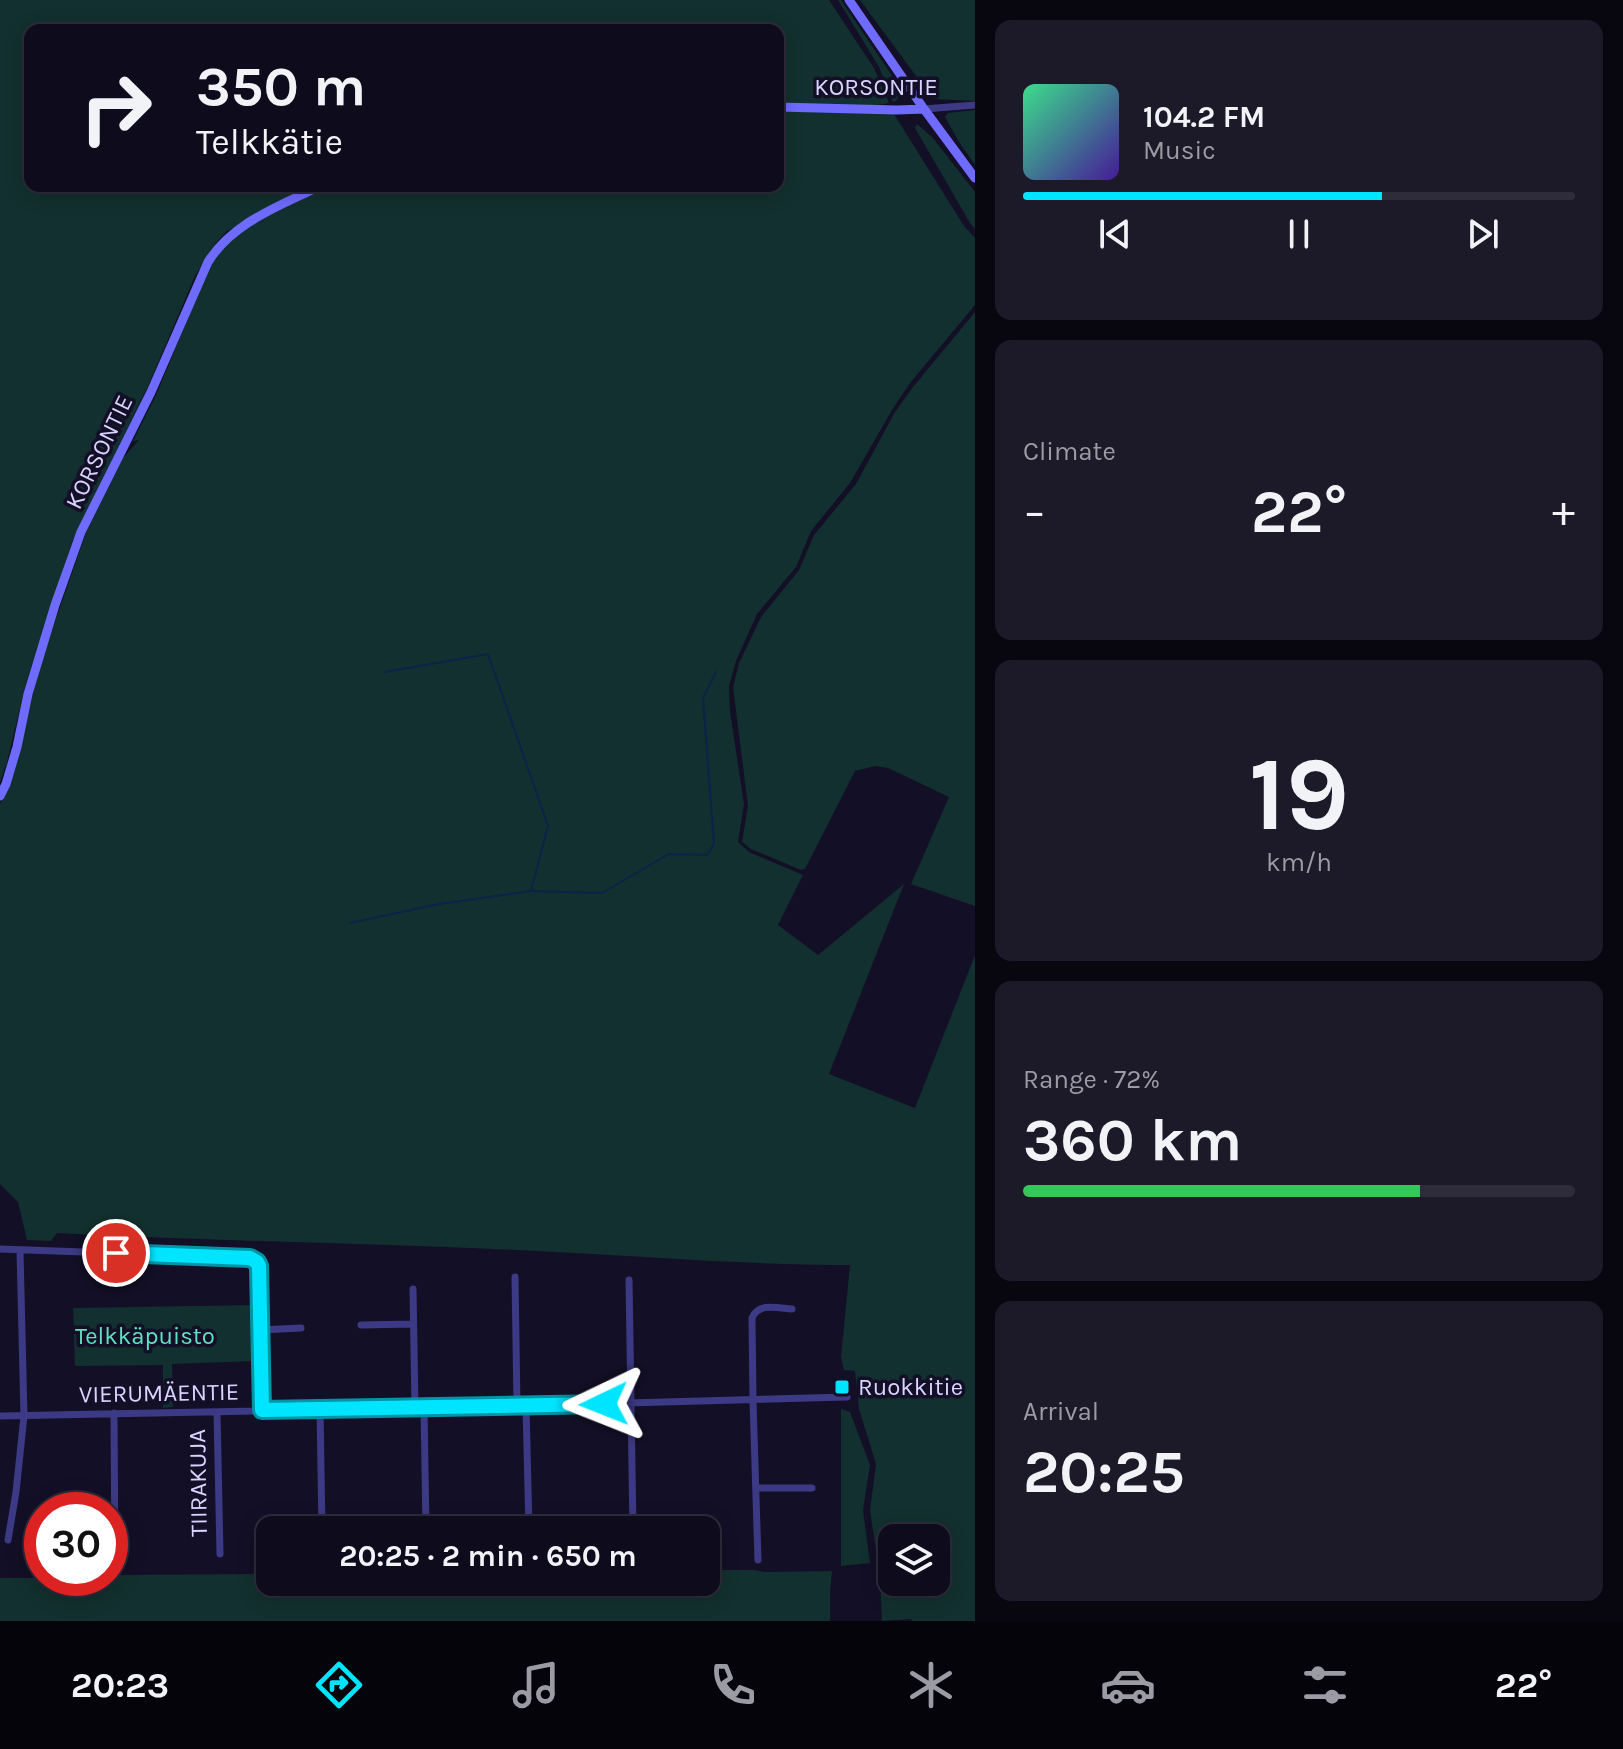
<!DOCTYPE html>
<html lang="en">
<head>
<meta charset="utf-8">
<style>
	:root { --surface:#0e0b1c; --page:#1c1929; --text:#f1f3f6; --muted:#9b9ba3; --line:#2e2b3b; --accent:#00e5ff }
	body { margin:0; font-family:Karla,sans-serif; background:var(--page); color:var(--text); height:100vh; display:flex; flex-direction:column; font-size:30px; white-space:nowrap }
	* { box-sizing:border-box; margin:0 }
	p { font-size:26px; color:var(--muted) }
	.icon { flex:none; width:44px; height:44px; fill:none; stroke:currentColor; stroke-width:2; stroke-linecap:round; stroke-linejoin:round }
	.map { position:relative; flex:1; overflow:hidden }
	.drawer { display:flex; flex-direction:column; gap:20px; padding:20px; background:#08060f; width:648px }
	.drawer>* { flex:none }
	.top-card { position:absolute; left:24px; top:24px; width:760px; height:168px; border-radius:16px; box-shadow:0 4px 20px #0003,0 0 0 2px var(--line); background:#0e0b1c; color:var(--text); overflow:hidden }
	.controls { position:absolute; left:878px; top:1524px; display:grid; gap:16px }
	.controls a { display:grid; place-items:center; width:72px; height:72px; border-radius:16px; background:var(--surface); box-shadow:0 4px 20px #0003,0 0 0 2px var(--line); font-size:40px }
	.speed { position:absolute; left:24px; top:1492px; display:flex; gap:16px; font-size:40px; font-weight:700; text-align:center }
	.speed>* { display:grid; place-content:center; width:104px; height:104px; border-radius:50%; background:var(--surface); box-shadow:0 4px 20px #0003,0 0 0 2px var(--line); line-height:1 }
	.speed .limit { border:12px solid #d22; background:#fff; color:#111 }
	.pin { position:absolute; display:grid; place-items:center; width:68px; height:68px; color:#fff; margin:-34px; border:4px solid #fff; border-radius:50%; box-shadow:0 2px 8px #0007 }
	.me { position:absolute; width:88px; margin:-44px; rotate:268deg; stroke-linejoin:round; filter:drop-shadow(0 0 6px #0008) }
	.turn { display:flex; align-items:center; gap:28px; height:168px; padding:0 40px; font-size:36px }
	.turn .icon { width:104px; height:104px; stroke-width:2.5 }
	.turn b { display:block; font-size:56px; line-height:68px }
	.big { font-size:60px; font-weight:700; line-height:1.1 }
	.drawer .card { flex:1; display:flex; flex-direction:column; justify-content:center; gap:12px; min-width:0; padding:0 28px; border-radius:16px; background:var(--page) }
	.drawer .dial { align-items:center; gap:0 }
	.dial b { font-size:104px; line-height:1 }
	.song { display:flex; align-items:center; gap:24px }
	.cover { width:96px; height:96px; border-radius:12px; background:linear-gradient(135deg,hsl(150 70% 55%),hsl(260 70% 35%)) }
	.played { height:8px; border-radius:4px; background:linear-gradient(90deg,var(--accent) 65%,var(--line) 65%) }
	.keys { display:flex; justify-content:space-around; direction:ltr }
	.heat { display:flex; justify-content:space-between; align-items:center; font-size:44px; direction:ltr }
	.charge { height:12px; border-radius:6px; background:linear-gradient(90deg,#34c759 72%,var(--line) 0) }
	.trip { position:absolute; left:256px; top:1516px; width:464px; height:80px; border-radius:16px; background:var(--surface); box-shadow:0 4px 20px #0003,0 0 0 2px var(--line); font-weight:700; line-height:80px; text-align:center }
	.dock { display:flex; height:128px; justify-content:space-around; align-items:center; background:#06040b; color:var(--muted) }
	.dock .icon { width:56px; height:56px }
	.dock .current { color:var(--accent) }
	.dock b { font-size:36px; color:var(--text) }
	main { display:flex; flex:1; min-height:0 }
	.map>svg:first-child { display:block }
	.green { fill:#12302f; fill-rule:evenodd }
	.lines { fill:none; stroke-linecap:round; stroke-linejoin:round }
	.stream { stroke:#0c2248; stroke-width:2 }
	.minor { stroke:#3d3a85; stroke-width:7 }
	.secondary { stroke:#6f6bff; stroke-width:9 }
	.route-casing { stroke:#0095a6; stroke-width:20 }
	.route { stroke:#00e5ff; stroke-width:14 }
	.poi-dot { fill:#00e5ff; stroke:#130f26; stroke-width:3 }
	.labels { text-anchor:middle; stroke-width:7; stroke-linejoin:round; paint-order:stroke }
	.street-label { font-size:24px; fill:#d9d4ff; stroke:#130f26 }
	.park-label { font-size:24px; fill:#5fe0c0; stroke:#130f26 }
	.poi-label { font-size:24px; fill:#d9d4ff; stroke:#130f26; text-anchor:start }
</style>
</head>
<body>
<main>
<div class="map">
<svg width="975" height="1621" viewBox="0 0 975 1621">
	<rect width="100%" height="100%" fill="#130f26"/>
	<!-- green -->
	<path class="green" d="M0 0H829L874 68 889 103 866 107 778 106V30H30V186H315L227 231 214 245 195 276 148 386 72 542 26 683 7 762 0 782Z
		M838 0H841L899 86 901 93 896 101 893 102 879 67Z
		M860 0H975V101L933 99Z
		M778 108 894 114 964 226 975 238V305L910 383 892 410 850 483 811 531 796 567 757 614 736 661 729 686 730 712 744 804 738 842 749 852 803 875 778 925 818 955 904 884 829 1074 915 1108 975 955V1621H912L911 1619 882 1621 880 1578 870 1510 876 1464 859 1409 855 1371 844 1370 841 1357 850 1265C739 1265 628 1255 517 1250 364 1243 211 1241 57 1233L51 1241 27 1240 18 1202 0 1184V804L8 786 45 650 86 533 123 458 139 440 133 441 157 393 210 266 227 242 245 228 327 186H778ZM892 1538H936V1582H892Z
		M975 110V165L959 142 945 117 948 113Z
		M917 124 933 138 975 192V229L970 223 915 128Z
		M975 312V906L911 884 949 797 888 768 875 766 855 771 805 869 801 870 751 849 742 842 748 806 733 687 739 663 761 617 799 570 814 535 856 484 895 412 913 387Z
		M256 1305V1361L172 1364 173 1407 163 1408V1365L75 1366 73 1308Z
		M841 1409 850 1412 870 1465 863 1510 870 1563 841 1566Z
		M706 1570H753L765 1572 832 1571 830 1592V1621H0V1578H110V1576L121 1575 270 1574V1582H706Z"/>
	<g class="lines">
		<!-- stream -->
		<path class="stream" d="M385 672 488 654 548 826 531 891
			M350 923 439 904 531 891 602 893 669 854 707 855 714 844 703 698 716 672"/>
		<!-- minor -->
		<path class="minor" d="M924 109 975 105
			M0 1249 250 1258 257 1262 259 1266 262 1410
			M515 1277 517 1406
			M629 1280 633 1530
			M413 1289 415 1408
			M361 1325 413 1324
			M260 1330 301 1328
			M526 1406 529 1530
			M424 1408 426 1530
			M320 1409 322 1530
			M217 1412 220 1554
			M114 1413 115 1571
			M0 1416 517 1406 847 1397
			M756 1488H812
			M8 1540 16 1492 24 1416 20 1251
			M758 1560 753 1401 752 1318C758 1302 778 1308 792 1309"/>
		<!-- secondary -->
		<path class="secondary" d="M849 0 924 109 975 178
			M778 107 897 110 924 109
			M0 796 6 784 17 747 28 694 55 605 81 532 151 392 208 262C233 222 280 206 320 186"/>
	</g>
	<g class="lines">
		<defs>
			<path id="route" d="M116 1253 250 1258 257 1262 259 1266 262 1410 604 1404"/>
		</defs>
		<!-- route casing -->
		<use href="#route" class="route-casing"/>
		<!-- route -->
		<use href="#route" class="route"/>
	</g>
	<!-- markers -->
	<rect class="poi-dot" x="834" y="1379" width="16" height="16" rx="4"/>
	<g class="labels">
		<!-- street labels -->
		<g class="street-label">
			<text x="876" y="95">KORSONTIE</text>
			<text transform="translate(99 452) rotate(-64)" y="8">KORSONTIE</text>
			<text transform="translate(159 1393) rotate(-1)" y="8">VIERUMÄENTIE</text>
			<text transform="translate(198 1483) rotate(-91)" y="8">TIIRAKUJA</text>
		</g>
		<!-- park labels -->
		<g class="park-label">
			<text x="145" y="1344">Telkkäpuisto</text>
		</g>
		<!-- poi labels -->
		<g class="poi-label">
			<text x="858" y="1395">Ruokkitie</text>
		</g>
	</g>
</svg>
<div class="controls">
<a><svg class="icon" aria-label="layers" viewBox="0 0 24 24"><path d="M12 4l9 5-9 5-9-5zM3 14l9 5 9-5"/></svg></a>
</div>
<div class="speed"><div class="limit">30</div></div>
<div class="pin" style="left:116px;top:1253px;background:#d93025"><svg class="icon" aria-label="arrive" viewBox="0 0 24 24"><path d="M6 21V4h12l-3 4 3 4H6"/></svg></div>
<svg class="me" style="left:604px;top:1404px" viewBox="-20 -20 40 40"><path d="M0-17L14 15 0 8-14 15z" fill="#00e5ff" stroke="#fff" stroke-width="4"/></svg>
<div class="trip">20:25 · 2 min · 650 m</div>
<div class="top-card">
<div class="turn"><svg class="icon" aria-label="right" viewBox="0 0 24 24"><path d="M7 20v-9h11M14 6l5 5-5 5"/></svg><div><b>350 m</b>Telkkätie</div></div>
</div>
</div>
<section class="drawer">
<div class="card">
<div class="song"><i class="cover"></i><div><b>104.2 FM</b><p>Music</p></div></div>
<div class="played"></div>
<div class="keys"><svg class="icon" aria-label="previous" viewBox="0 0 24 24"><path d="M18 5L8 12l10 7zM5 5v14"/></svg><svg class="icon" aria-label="pause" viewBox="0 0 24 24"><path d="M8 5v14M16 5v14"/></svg><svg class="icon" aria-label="next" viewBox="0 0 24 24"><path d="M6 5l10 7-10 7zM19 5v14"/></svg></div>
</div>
<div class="card"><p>Climate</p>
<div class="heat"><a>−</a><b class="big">22°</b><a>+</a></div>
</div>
<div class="card dial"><b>19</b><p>km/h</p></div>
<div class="card"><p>Range · 72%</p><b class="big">360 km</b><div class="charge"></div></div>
<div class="card"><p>Arrival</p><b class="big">20:25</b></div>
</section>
</main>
<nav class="dock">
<b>20:23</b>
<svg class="icon current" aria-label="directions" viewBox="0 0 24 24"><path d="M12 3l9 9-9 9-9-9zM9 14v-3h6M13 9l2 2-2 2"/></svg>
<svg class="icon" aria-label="music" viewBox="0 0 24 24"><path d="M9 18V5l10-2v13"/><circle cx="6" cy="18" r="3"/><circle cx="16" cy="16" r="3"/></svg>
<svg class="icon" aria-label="phone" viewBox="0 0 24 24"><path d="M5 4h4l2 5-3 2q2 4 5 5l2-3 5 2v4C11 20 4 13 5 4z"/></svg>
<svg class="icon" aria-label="climate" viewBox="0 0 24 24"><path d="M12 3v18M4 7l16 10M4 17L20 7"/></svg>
<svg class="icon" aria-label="car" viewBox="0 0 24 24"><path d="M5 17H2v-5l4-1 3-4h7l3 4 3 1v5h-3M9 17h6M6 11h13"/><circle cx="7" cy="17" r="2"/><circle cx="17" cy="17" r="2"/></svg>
<svg class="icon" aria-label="filters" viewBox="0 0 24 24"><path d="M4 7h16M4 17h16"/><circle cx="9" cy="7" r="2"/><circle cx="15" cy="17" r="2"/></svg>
<b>22°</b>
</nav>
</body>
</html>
